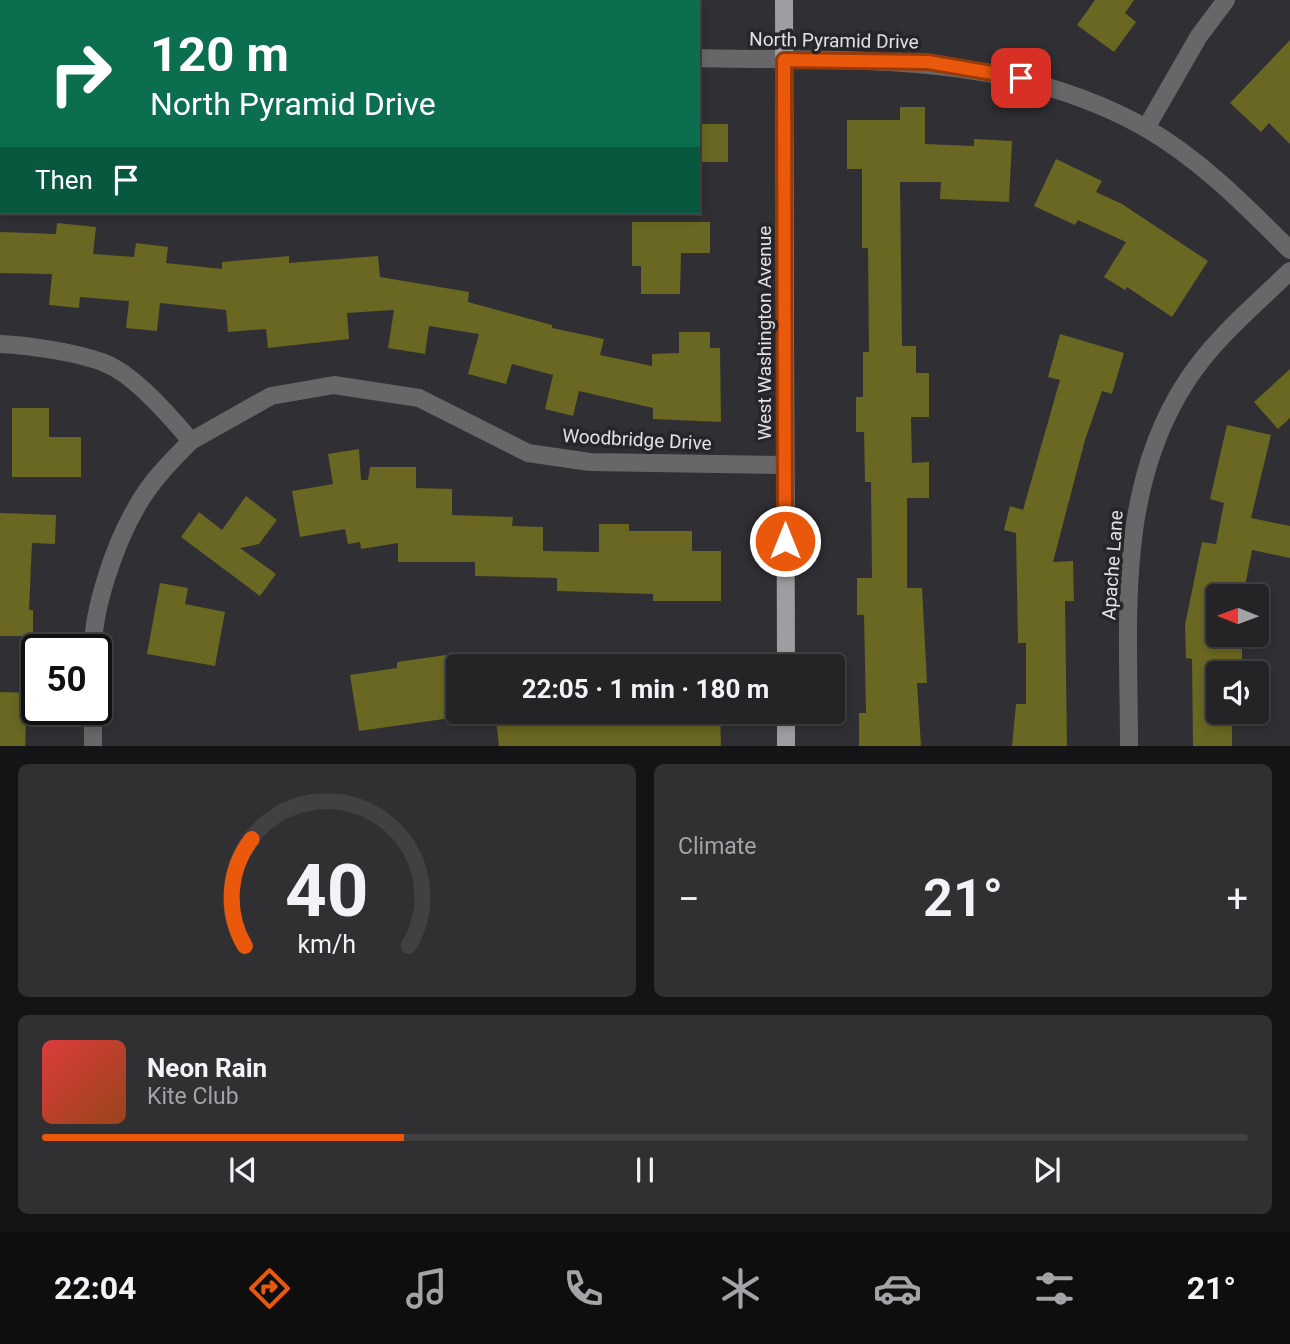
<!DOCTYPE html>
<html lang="en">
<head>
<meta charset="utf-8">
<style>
	:root { --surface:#242326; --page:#302f32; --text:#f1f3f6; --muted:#a3a4a7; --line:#414043; --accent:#ea580c }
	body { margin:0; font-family:Roboto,sans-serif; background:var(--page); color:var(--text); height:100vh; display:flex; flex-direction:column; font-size:26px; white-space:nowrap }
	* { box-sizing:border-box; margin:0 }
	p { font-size:23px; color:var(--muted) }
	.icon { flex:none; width:38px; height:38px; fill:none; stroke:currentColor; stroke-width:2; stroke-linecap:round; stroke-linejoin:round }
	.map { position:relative; height:746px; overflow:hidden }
	.side { display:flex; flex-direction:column; gap:18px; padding:18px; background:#141315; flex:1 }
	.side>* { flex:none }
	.banner { position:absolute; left:0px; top:0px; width:700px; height:214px; box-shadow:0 4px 10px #0003,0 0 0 2px var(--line); background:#0b6e4f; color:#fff; overflow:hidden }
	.needle { width:46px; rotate:271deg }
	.buttons { position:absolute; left:1206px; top:584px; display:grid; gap:14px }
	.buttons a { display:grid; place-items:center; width:63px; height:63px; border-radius:7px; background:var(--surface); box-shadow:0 4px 10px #0003,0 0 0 2px var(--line); font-size:35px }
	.speed { position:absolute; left:21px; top:634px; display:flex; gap:14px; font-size:35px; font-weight:700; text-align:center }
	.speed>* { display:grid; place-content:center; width:91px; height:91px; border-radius:50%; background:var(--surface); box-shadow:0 4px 10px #0003,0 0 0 2px var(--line); line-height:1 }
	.speed .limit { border:4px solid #111; border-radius:10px; background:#fff; color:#111 }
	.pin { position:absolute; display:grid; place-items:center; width:60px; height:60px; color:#fff; margin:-30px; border-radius:14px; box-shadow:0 4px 10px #0006 }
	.me { position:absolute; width:77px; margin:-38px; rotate:0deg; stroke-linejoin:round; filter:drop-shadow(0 0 5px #0008) }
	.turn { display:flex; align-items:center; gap:24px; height:147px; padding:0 35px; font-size:32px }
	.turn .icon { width:91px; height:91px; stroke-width:2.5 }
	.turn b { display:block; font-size:49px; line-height:60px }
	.then { display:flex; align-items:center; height:66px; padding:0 35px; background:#0003; gap:14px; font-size:26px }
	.big { font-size:52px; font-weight:700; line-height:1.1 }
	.side .card { flex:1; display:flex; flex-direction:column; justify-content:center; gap:10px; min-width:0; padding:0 24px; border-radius:10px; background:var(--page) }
	.side .dial { align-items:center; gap:0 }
	.dial svg { height:182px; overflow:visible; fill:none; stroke:var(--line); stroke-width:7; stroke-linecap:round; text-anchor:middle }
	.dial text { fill:var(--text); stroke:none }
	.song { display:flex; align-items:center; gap:21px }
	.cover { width:84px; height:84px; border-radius:10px; background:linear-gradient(135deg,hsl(0 70% 55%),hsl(20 70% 35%)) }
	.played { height:7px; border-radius:4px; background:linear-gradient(90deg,var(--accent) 30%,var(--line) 30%) }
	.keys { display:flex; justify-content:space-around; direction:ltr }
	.heat { display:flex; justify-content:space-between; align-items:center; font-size:38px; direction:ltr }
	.side .tiles { flex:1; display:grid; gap:18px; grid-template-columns:1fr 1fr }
	.card:last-child { grid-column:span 2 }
	.trip { position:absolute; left:446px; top:654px; width:399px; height:70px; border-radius:7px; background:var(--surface); box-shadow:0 4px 10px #0003,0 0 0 2px var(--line); font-weight:700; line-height:70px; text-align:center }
	.menu { display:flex; height:112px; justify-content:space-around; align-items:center; background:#0e0e0f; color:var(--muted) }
	.menu .icon { width:49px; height:49px }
	.menu .active { color:var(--accent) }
	.menu b { font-size:32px; color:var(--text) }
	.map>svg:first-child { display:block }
	.building { fill:#696721 }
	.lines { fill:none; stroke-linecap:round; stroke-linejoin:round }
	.minor { stroke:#676769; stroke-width:18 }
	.major { stroke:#9e9da1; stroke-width:18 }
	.route-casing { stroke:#983908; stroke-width:18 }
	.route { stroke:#ea580c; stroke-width:12 }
	.labels { text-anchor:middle; stroke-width:7; stroke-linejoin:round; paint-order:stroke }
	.street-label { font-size:19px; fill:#e1e0e3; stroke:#262529 }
</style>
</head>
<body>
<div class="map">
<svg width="1290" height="746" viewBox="0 0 1290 746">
	<rect width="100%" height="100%" fill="#302f33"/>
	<!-- building -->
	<path class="building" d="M1095 0H1134L1125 13 1136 22 1114 52 1077 25Z
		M1290 40V144L1269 123 1261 132 1230 103Z
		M900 107H925V144L974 146V139L1012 141 1009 202 940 199 941 182H900L902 346H916V373H929V417H911L912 463 929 462V498H907V588H922L927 683H917L921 746H859V713H866L864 615H857V578H872L871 482H865L864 432H856V397H863V352H869L868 248H862V169H847V120H900Z
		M698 124H728V162H698Z
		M1056 159 1102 181 1096 192 1122 204 1208 261 1172 317 1127 287 1125 290 1104 277 1126 242 1078 220 1075 225 1034 206Z
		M632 222H710V253H681L680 294H641V266H632Z
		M57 223 96 227 93 254 134 257 136 243 168 247 166 263 222 269V262L289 256V263L378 256 380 277 469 292 468 302 552 325V328L604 339 600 355 652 366V354L679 353V332H710V348H720L721 422 653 419V408L579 391 573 416 545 409 553 375 512 364 506 384 468 374 479 334 429 326 425 354 388 348 394 310 347 313 349 339 268 348 266 329 228 332 226 310 160 303 157 331 126 328 129 301 80 297 79 308 49 305 52 274 0 273V232L56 234Z
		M1060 334 1124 353 1112 394 1102 391 1085 440 1053 562 1073 561 1074 601H1065L1067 746H1012L1016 704H1026V643H1018L1016 533 1004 530 1010 506 1023 510 1042 443 1060 380 1048 377Z
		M1290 369V418L1278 429 1254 402Z
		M12 408H49V437H81V477H12Z
		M1227 425 1271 435 1251 518 1290 526V558L1252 550 1243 597H1218V635H1242V674H1218V712H1232V746H1193L1192 659 1186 658 1185 625 1202 542 1216 544 1224 503 1210 499Z
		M359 449 361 480H368L370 467H416V488L452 489V515L513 517 512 526 543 527V551L599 552V524H629V531H692V551H721V601H653V594L557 591V578L475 576V562H398V543L361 549 360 542 348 544 345 529 300 537 292 491 333 484 328 454Z
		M246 496 277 520 259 544 240 548 276 574 260 596 181 537 199 512 222 530Z
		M0 513 56 515 55 544 32 543 29 610H33V636H0Z
		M160 583 188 588 185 604 225 612 215 666 147 654Z
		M453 654 458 717 359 731 350 675 397 668V662Z
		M0 692 36 693 35 725 26 724 25 746H0Z
		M495 712H720L721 746H499Z"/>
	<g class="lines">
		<!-- minor -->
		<path class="minor" d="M0 39H2
			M698 58C853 62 1003 49 1144 127 1200 159 1245 205 1290 250
			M1146 128 1199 36 1226 0
			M0 344C28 345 81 353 107 364 135 376 171 417 191 441L271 396 334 385 419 398 528 453 590 462 785 465
			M93 649C93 608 115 544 136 508 150 482 171 461 191 441
			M93 746V709
			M1129 746C1129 620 1115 489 1188 379 1215 338 1255 305 1290 271"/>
		<!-- major -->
		<path class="major" d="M784 0 786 667
			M786 712V746"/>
	</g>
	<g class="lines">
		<defs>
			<path id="route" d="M785 541 784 60 928 62 1021 78"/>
		</defs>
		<!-- route casing -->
		<use href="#route" class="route-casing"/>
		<!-- route -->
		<use href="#route" class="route"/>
	</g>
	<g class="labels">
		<!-- street labels -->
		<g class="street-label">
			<text transform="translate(834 40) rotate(1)" y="7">North Pyramid Drive</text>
			<text transform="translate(764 333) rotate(-90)" y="7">West Washington Avenue</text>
			<text transform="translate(637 439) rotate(3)" y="7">Woodbridge Drive</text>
			<text transform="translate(1112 565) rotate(-86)" y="7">Apache Lane</text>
		</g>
	</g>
</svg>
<div class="buttons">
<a><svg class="needle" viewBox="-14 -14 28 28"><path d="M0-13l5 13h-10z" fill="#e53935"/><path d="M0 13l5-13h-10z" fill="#a3a4a7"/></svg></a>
<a><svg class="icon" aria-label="sound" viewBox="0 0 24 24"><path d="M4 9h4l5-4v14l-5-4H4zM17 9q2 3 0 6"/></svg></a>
</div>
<div class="speed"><div class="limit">50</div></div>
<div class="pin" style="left:1021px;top:78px;background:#d93025"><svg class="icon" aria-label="arrive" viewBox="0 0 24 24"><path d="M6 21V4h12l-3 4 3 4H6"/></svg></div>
<svg class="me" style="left:785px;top:541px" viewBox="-20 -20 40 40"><circle r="17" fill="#ea580c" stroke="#fff" stroke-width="3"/><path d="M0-11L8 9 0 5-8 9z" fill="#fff"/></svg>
<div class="trip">22:05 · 1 min · 180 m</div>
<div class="banner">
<div class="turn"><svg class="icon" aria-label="right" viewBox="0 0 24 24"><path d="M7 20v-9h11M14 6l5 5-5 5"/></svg><div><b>120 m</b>North Pyramid Drive</div></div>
<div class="then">Then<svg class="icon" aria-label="arrive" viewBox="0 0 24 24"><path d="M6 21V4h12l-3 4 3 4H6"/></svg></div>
</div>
</div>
<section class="side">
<div class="tiles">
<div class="card dial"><svg viewBox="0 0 100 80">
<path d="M14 69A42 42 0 1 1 86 69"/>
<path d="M14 69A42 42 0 0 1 17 22" stroke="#ea580c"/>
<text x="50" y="56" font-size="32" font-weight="700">40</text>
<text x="50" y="72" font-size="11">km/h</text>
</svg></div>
<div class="card"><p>Climate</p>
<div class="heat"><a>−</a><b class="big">21°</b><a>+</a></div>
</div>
<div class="card">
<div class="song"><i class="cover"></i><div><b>Neon Rain</b><p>Kite Club</p></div></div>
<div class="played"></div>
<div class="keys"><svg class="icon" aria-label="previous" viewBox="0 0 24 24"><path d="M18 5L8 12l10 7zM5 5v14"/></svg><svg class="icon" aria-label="pause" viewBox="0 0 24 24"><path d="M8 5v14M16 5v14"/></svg><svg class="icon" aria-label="next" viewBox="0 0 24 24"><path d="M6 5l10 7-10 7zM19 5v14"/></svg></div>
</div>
</div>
</section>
<nav class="menu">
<b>22:04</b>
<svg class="icon active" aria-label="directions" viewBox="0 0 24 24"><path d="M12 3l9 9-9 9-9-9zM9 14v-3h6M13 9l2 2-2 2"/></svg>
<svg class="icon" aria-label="music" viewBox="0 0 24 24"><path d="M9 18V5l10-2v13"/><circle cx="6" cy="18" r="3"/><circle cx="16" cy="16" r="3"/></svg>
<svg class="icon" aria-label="phone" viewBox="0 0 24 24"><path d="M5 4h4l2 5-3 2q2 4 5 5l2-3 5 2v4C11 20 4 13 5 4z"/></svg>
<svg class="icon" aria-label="climate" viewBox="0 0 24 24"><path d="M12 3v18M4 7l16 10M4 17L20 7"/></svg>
<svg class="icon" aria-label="car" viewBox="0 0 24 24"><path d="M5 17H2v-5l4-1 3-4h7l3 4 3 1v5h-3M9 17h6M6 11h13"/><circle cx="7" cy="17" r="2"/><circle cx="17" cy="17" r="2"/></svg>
<svg class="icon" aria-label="filters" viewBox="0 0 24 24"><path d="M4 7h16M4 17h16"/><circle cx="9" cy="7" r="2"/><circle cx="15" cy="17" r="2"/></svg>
<b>21°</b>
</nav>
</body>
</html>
